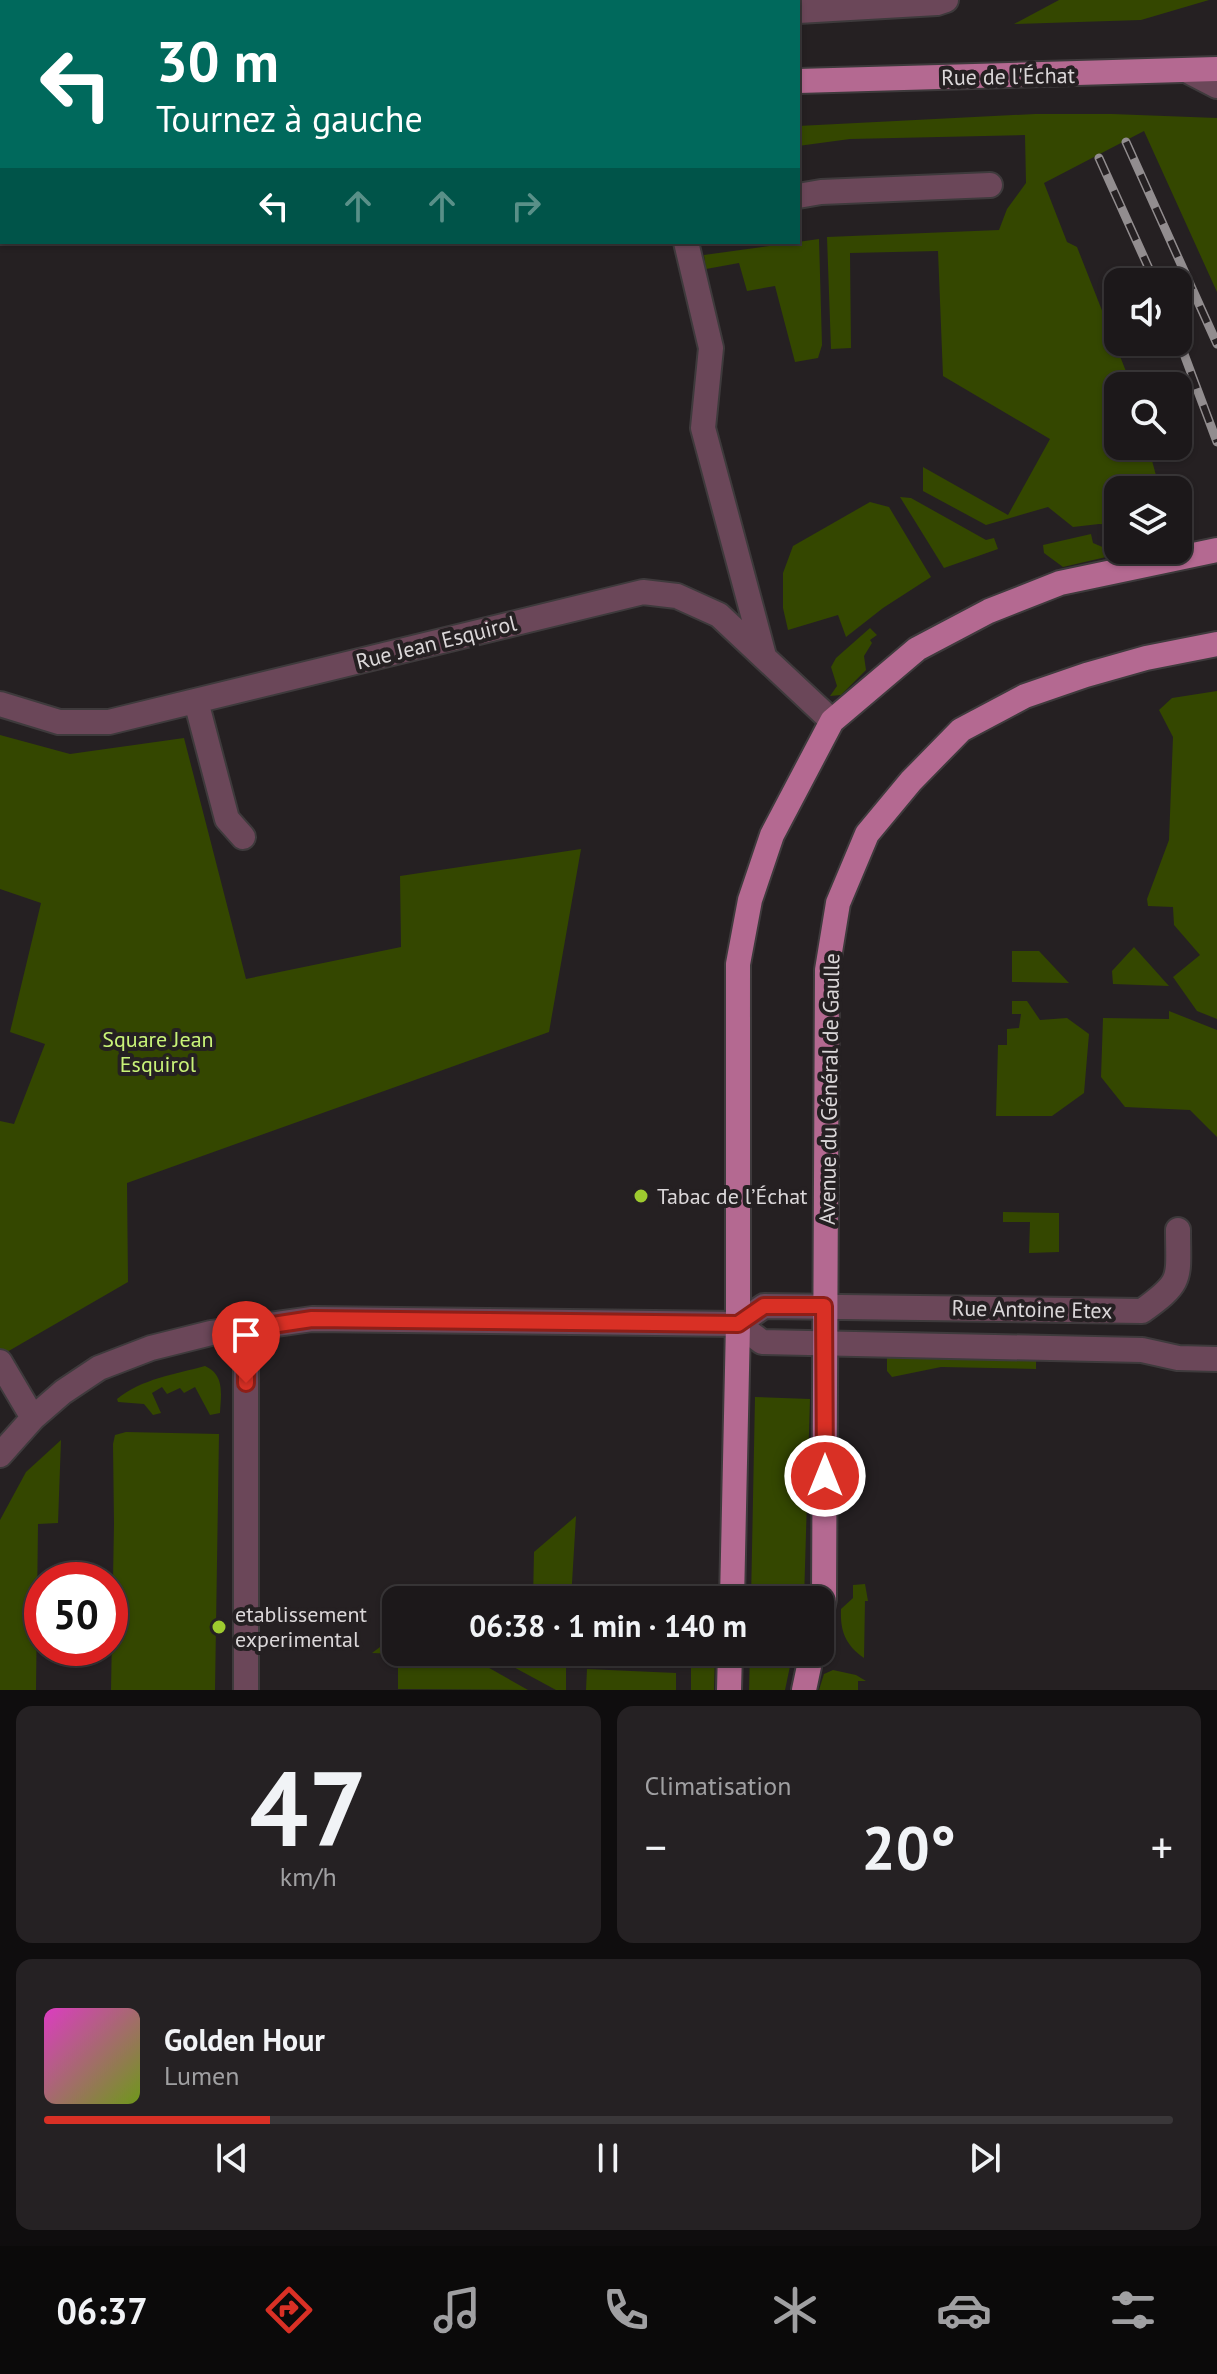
<!DOCTYPE html>
<html lang="fr">
<head>
<meta charset="utf-8">
<style>
	:root { --surface:#1c181a; --page:#252123; --text:#f1f3f6; --muted:#a0a0a2; --line:#3a3739; --accent:#d93025 }
	body { margin:0; font-family:"PT Sans",sans-serif; background:var(--page); color:var(--text); height:100vh; display:flex; flex-direction:column; font-size:30px; white-space:nowrap }
	* { box-sizing:border-box; margin:0 }
	p { font-size:26px; color:var(--muted) }
	.icon { flex:none; width:44px; height:44px; fill:none; stroke:currentColor; stroke-width:2; stroke-linecap:round; stroke-linejoin:round }
	.map { position:relative; height:1690px; overflow:hidden }
	.drawer { display:flex; flex-direction:column; gap:16px; padding:16px; background:#0f0d0e; flex:1 }
	.drawer>* { flex:none }
	.guide { position:absolute; left:0px; top:0px; width:800px; height:244px; box-shadow:0 2px 6px #0004,0 0 0 2px var(--line); background:#00695c; color:#fff; overflow:hidden }
	.buttons { position:absolute; left:1104px; top:268px; display:grid; gap:16px }
	.buttons a { display:grid; place-items:center; width:88px; height:88px; border-radius:16px; background:var(--surface); box-shadow:0 2px 6px #0004,0 0 0 2px var(--line); font-size:40px }
	.speed { position:absolute; left:24px; top:1562px; display:flex; gap:16px; font-size:40px; font-weight:700; text-align:center }
	.speed>* { display:grid; place-content:center; width:104px; height:104px; border-radius:50%; background:var(--surface); box-shadow:0 2px 6px #0004,0 0 0 2px var(--line); line-height:1 }
	.speed .limit { border:12px solid #d22; background:#fff; color:#111 }
	.pin { position:absolute; display:grid; place-items:center; width:68px; height:68px; color:#fff; margin:-82px -34px; border-radius:50% 50% 50% 0; rotate:-45deg; box-shadow:0 0 8px #0007 }
	.pin .icon { rotate:45deg }
	.me { position:absolute; width:88px; margin:-44px; rotate:0deg; stroke-linejoin:round; filter:drop-shadow(0 0 6px #0008) }
	.turn { display:flex; align-items:center; gap:28px; height:168px; padding:0 24px; font-size:36px }
	.turn .icon { width:104px; height:104px; stroke-width:2.5 }
	.turn b { display:block; font-size:56px; line-height:68px }
	.lanes { display:flex; align-items:center; height:76px; padding:0 24px; background:#0003; justify-content:center; gap:40px; direction:ltr }
	.lanes .off { opacity:.35 }
	.big { font-size:60px; font-weight:800; line-height:1.1 }
	.drawer .widget { flex:1; display:flex; flex-direction:column; justify-content:center; gap:12px; min-width:0; padding:0 28px; border-radius:16px; background:var(--page) }
	.drawer .dial { align-items:center; gap:0 }
	.dial b { font-size:104px; line-height:1 }
	.song { display:flex; align-items:center; gap:24px }
	.cover { width:96px; height:96px; border-radius:12px; background:linear-gradient(135deg,hsl(310 70% 55%),hsl(80 70% 35%)) }
	.played { height:8px; border-radius:4px; background:linear-gradient(90deg,var(--accent) 20%,var(--line) 20%) }
	.keys { display:flex; justify-content:space-around; direction:ltr }
	.heat { display:flex; justify-content:space-between; align-items:center; font-size:44px; direction:ltr }
	.drawer .tiles { flex:1; display:grid; gap:16px; grid-template-columns:1fr 1fr }
	.widget:last-child { grid-column:span 2 }
	.trip { position:absolute; left:382px; top:1586px; width:452px; height:80px; border-radius:16px; background:var(--surface); box-shadow:0 2px 6px #0004,0 0 0 2px var(--line); font-weight:800; line-height:80px; text-align:center }
	.tabs { display:flex; height:128px; justify-content:space-around; align-items:center; background:#0b0a0a; color:var(--muted) }
	.tabs .icon { width:56px; height:56px }
	.tabs .on { color:var(--accent) }
	.tabs b { font-size:36px; color:var(--text) }
	.map>svg:first-child { display:block }
	.green { fill:#344700 }
	.lines { fill:none; stroke-linecap:round; stroke-linejoin:round }
	.minor-casing { stroke:#3e3a3c; stroke-width:28 }
	.major-casing { stroke:#3e3a3c; stroke-width:28 }
	.minor { stroke:#6b4759; stroke-width:24 }
	.major { stroke:#b46991; stroke-width:24 }
	.rail-casing { stroke:#928d8f; stroke-width:9 }
	.rail { stroke:#252022; stroke-width:6; stroke-dasharray:18; stroke-linecap:butt }
	.route-casing { stroke:#8d1f18; stroke-width:20 }
	.route { stroke:#d93025; stroke-width:14 }
	.poi-dot { fill:#9eca2f; stroke:#252022; stroke-width:3 }
	.labels { text-anchor:middle; stroke-width:8; stroke-linejoin:round; paint-order:stroke }
	.street-label { font-size:22px; fill:#dbd7d9; stroke:#252022 }
	.park-label { font-size:22px; fill:#c9f378; stroke:#252022 }
	.poi-label { font-size:22px; fill:#dbd7d9; stroke:#252022; text-anchor:start }
</style>
</head>
<body>
<div class="map">
<svg width="1217" height="1690" viewBox="0 0 1217 1690">
	<rect width="100%" height="100%" fill="#252022"/>
	<!-- green -->
	<path class="green" d="M1059 0H1209L1141 20 1014 24Z
		M1035 114H1112L1217 118V292L1144 131 1044 183 1067 242 1077 247 1129 379 1131 386H1118V446H1148L1160 490H1118L1117 525 1099 524 1073 527 1048 507 986 525 923 491V467L1008 515 1050 439 943 376 938 251 850 253 851 348 831 349 827 237 999 230 1007 209 1026 183 1025 135 850 139 798 146V126Z
		M819 239 822 345 818 358 795 362 775 286 747 291 739 263 706 269 704 255Z
		M900 497 911 498 986 540 994 538 998 549 944 568Z
		M870 502 889 507 931 577 883 608 846 637 838 615 788 630 783 608V573L793 546Z
		M1091 534 1093 543 1119 554 1063 567 1044 553 1043 545Z
		M870 628 877 635 870 640 872 643 864 656 866 670 841 695 830 696 837 686 831 667 836 658Z
		M1217 691V1019L1197 1011 1173 977 1200 955 1174 925 1173 907 1148 906 1147 899 1169 840 1173 737 1159 710 1172 698Z
		M0 735 70 754 184 738 246 979 401 947 400 876 581 849 549 1032 127 1183 128 1282 0 1356V1121L14 1124 45 1044 10 1032 41 903 0 889Z
		M1134 947 1169 986 1113 984 1112 971Z
		M1012 951H1039L1069 983 1012 982Z
		M1012 1001H1027L1040 1020 1067 1018 1089 1034 1084 1093 1052 1116H996L998 1045H1007V1029L1019 1028 1021 1014H1012Z
		M1169 1011 1217 1030V1137L1190 1110 1125 1107 1101 1077 1103 1018 1169 1019Z
		M1003 1212 1059 1213V1252L1029 1253 1030 1222H1003Z
		M887 1353 1036 1355V1369L941 1367 892 1377 887 1371Z
		M205 1366C225 1375 221 1394 220 1413L210 1415 195 1387 184 1393 180 1388 167 1394 162 1387 152 1393 161 1413 153 1415 144 1404 118 1402 117 1399C141 1379 176 1374 205 1366Z
		M755 1397 810 1399 804 1600H751Z
		M126 1432 219 1434 215 1690H111L114 1524 113 1444 115 1435Z
		M61 1440 58 1523 38 1524 36 1690H0V1520L26 1472Z
		M576 1516 571 1600H533L534 1552Z
		M865 1584 868 1601H865L864 1658C846 1645 840 1632 841 1609L853 1598V1585Z
		M396 1635V1652H461L528 1690 398 1689V1654L372 1653Z
		M486 1652H566V1690H556Z
		M691 1652H715L714 1690H691Z
		M750 1652H793L785 1690H749Z
		M587 1669 676 1673V1690H586Z
		M833 1670 856 1675 866 1681H858V1690H819L824 1674Z"/>
	<g class="lines">
		<defs>
			<path id="minor" d="M337 0V2
				M368 2V0
				M798 11 937 3 946 0
				M1190 72 1217 86
				M798 196 821 192 990 185
				M686 242 711 348 703 428 764 656
				M196 701 227 819 243 837
				M0 704 59 722H109L643 592 677 596 719 615 832 721
				M1178 1230C1178 1279 1184 1281 1142 1311L764 1306 738 1324 762 1342 1142 1350 1178 1358 1217 1359
				M0 1362 33 1418
				M0 1455 33 1418 63 1392 99 1368 151 1348 211 1333 312 1319 738 1324
				M246 1690V1329"/>
			<path id="major" d="M798 81 1217 69
				M0 104H2
				M0 197H2
				M732 1600 738 1324V964L750 900 772 835 832 721 917 649 989 611 1060 583 1217 550
				M820 1618 824 1599 827 970 838 903 867 834 911 781 961 730 1025 696 1086 675 1146 658 1217 644
				M729 1690 730 1652
				M804 1690 812 1652"/>
		</defs>
		<!-- minor casing -->
		<use href="#minor" class="minor-casing"/>
		<!-- major casing -->
		<use href="#major" class="major-casing"/>
		<!-- minor -->
		<use href="#minor" class="minor"/>
		<!-- major -->
		<use href="#major" class="major"/>
		<defs>
			<path id="rail" d="M1126 142 1217 344
				M1099 158 1155 282
				M1178 338 1217 442"/>
		</defs>
		<!-- rail casing -->
		<use href="#rail" class="rail-casing"/>
		<!-- rail -->
		<use href="#rail" class="rail"/>
	</g>
	<g class="lines">
		<defs>
			<path id="route" d="M246 1383V1329L312 1319 738 1324 764 1306H824L825 1476"/>
		</defs>
		<!-- route casing -->
		<use href="#route" class="route-casing"/>
		<!-- route -->
		<use href="#route" class="route"/>
	</g>
	<!-- markers -->
	<g class="poi-dot">
		<circle cx="641" cy="1196" r="8"/>
		<circle cx="219" cy="1627" r="8"/>
	</g>
	<g class="labels">
		<!-- street labels -->
		<g class="street-label">
			<text transform="translate(1008 76) rotate(-1)" y="8">Rue de l'Échat</text>
			<text transform="translate(436 642) rotate(-14)" y="8">Rue Jean Esquirol</text>
			<text transform="translate(829 1089) rotate(-89)" y="8">Avenue du Général de Gaulle</text>
			<text transform="translate(1032 1309) rotate(1)" y="8">Rue Antoine Etex</text>
		</g>
		<!-- park labels -->
		<g class="park-label">
			<text x="158" y="1047">Square Jean<tspan x="158" dy="25">Esquirol</tspan></text>
		</g>
		<!-- poi labels -->
		<g class="poi-label">
			<text x="657" y="1204">Tabac de l’Échat</text>
			<text x="235" y="1622">etablissement<tspan x="235" dy="25">experimental</tspan></text>
		</g>
	</g>
</svg>
<div class="buttons">
<a><svg class="icon" aria-label="sound" viewBox="0 0 24 24"><path d="M4 9h4l5-4v14l-5-4H4zM17 9q2 3 0 6"/></svg></a>
<a><svg class="icon" aria-label="search" viewBox="0 0 24 24"><circle cx="10" cy="10" r="6"/><path d="M15 15l6 6"/></svg></a>
<a><svg class="icon" aria-label="layers" viewBox="0 0 24 24"><path d="M12 4l9 5-9 5-9-5zM3 14l9 5 9-5"/></svg></a>
</div>
<div class="speed"><div class="limit">50</div></div>
<div class="pin" style="left:246px;top:1383px;background:#d93025"><svg class="icon" aria-label="arrive" viewBox="0 0 24 24"><path d="M6 21V4h12l-3 4 3 4H6"/></svg></div>
<svg class="me" style="left:825px;top:1476px" viewBox="-20 -20 40 40"><circle r="17" fill="#d93025" stroke="#fff" stroke-width="3"/><path d="M0-11L8 9 0 5-8 9z" fill="#fff"/></svg>
<div class="trip">06:38 · 1 min · 140 m</div>
<div class="guide">
<div class="turn"><svg class="icon" aria-label="left" viewBox="0 0 24 24"><path d="M17 20v-9H6M10 6l-5 5 5 5"/></svg><div><b>30 m</b>Tournez à gauche</div></div>
<div class="lanes"><svg class="icon" aria-label="left" viewBox="0 0 24 24"><path d="M17 20v-9H6M10 6l-5 5 5 5"/></svg><svg class="icon off" aria-label="ahead" viewBox="0 0 24 24"><path d="M12 20V5M6 11l6-6 6 6"/></svg><svg class="icon off" aria-label="ahead" viewBox="0 0 24 24"><path d="M12 20V5M6 11l6-6 6 6"/></svg><svg class="icon off" aria-label="right" viewBox="0 0 24 24"><path d="M7 20v-9h11M14 6l5 5-5 5"/></svg></div>
</div>
</div>
<section class="drawer">
<div class="tiles">
<div class="widget dial"><b>47</b><p>km/h</p></div>
<div class="widget"><p>Climatisation</p>
<div class="heat"><a>−</a><b class="big">20°</b><a>+</a></div>
</div>
<div class="widget">
<div class="song"><i class="cover"></i><div><b>Golden Hour</b><p>Lumen</p></div></div>
<div class="played"></div>
<div class="keys"><svg class="icon" aria-label="previous" viewBox="0 0 24 24"><path d="M18 5L8 12l10 7zM5 5v14"/></svg><svg class="icon" aria-label="pause" viewBox="0 0 24 24"><path d="M8 5v14M16 5v14"/></svg><svg class="icon" aria-label="next" viewBox="0 0 24 24"><path d="M6 5l10 7-10 7zM19 5v14"/></svg></div>
</div>
</div>
</section>
<nav class="tabs">
<b>06:37</b>
<svg class="icon on" aria-label="directions" viewBox="0 0 24 24"><path d="M12 3l9 9-9 9-9-9zM9 14v-3h6M13 9l2 2-2 2"/></svg>
<svg class="icon" aria-label="music" viewBox="0 0 24 24"><path d="M9 18V5l10-2v13"/><circle cx="6" cy="18" r="3"/><circle cx="16" cy="16" r="3"/></svg>
<svg class="icon" aria-label="phone" viewBox="0 0 24 24"><path d="M5 4h4l2 5-3 2q2 4 5 5l2-3 5 2v4C11 20 4 13 5 4z"/></svg>
<svg class="icon" aria-label="climate" viewBox="0 0 24 24"><path d="M12 3v18M4 7l16 10M4 17L20 7"/></svg>
<svg class="icon" aria-label="car" viewBox="0 0 24 24"><path d="M5 17H2v-5l4-1 3-4h7l3 4 3 1v5h-3M9 17h6M6 11h13"/><circle cx="7" cy="17" r="2"/><circle cx="17" cy="17" r="2"/></svg>
<svg class="icon" aria-label="filters" viewBox="0 0 24 24"><path d="M4 7h16M4 17h16"/><circle cx="9" cy="7" r="2"/><circle cx="15" cy="17" r="2"/></svg>
</nav>
</body>
</html>
